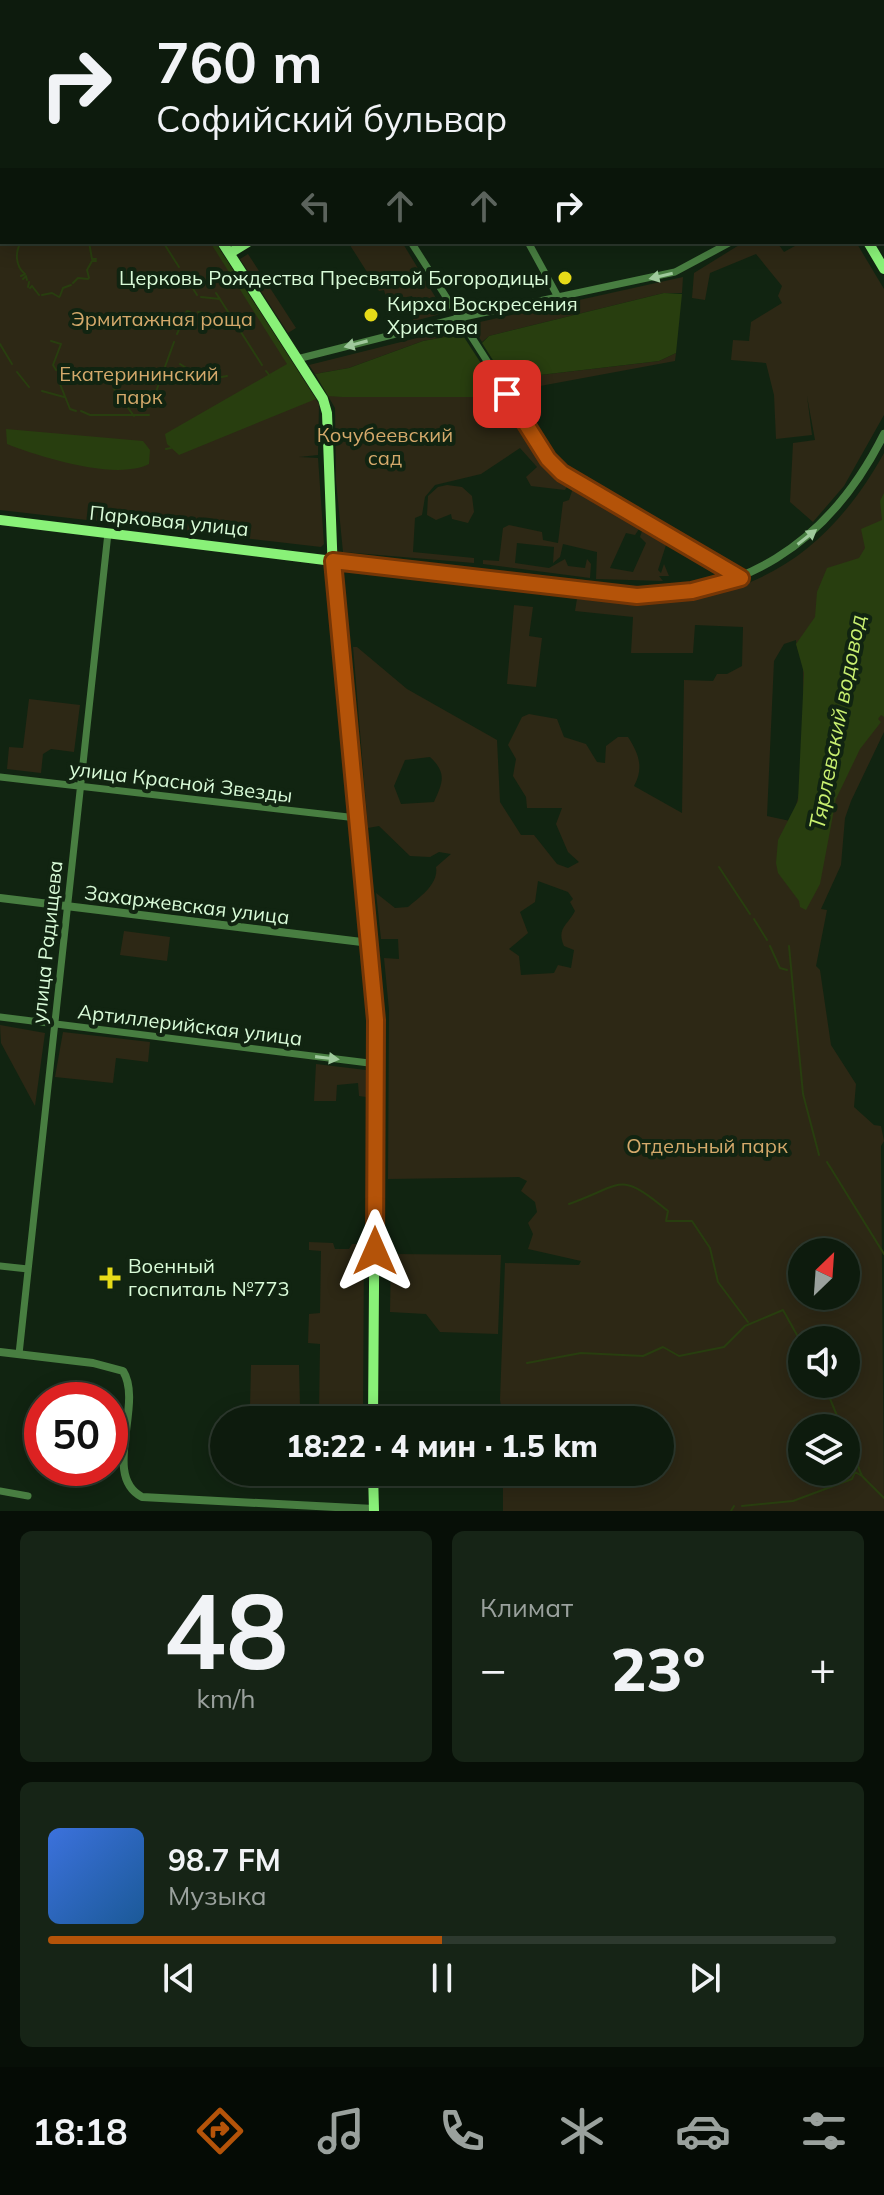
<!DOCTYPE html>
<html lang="ru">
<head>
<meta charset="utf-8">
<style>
	:root { --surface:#0d1b0d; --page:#162416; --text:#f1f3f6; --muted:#9aa19d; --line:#2d392e; --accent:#b45309 }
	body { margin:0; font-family:Mulish,sans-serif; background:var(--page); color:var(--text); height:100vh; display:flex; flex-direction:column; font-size:30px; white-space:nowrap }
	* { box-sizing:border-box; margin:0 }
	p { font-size:26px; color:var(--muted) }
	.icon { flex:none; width:44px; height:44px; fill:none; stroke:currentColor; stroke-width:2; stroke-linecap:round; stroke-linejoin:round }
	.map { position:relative; height:1511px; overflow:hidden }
	.drawer { display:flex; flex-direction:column; gap:20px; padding:20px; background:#070f07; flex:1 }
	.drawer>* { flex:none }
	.hud { position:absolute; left:0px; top:0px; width:884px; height:244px; box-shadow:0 4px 20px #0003,0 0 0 2px var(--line); background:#0d1b0d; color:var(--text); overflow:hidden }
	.needle { width:52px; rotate:25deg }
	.fabs { position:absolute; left:788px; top:1238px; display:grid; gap:16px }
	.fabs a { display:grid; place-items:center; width:72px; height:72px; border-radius:50%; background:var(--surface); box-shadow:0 4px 20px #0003,0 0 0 2px var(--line); font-size:40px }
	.speed { position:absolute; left:24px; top:1382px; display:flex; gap:16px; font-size:40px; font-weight:700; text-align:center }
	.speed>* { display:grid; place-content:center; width:104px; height:104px; border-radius:50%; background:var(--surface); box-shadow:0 4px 20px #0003,0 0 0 2px var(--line); line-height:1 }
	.speed .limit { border:12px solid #d22; background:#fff; color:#111 }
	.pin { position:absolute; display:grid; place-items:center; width:68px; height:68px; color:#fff; margin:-34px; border-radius:16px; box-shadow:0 4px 12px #0006 }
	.me { position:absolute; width:88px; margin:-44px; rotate:0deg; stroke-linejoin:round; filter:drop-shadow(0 0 6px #0008) }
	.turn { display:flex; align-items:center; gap:28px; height:168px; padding:0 24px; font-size:36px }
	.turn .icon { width:104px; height:104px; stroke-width:2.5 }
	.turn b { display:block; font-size:56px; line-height:68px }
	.lanes { display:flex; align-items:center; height:76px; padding:0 24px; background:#0003; justify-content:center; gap:40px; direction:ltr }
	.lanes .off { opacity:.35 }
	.big { font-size:60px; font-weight:800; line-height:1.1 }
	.drawer .tile { flex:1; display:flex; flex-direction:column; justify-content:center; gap:12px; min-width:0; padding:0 28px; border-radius:12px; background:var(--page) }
	.drawer .dial { align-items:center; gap:0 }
	.dial b { font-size:104px; line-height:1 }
	.song { display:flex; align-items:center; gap:24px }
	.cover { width:96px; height:96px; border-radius:12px; background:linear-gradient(135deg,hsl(220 70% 55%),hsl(210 70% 35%)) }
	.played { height:8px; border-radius:4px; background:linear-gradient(90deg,var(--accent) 50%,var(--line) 50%) }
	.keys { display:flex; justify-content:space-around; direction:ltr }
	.heat { display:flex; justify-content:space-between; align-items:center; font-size:44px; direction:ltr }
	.drawer .tiles { flex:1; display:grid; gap:20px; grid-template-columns:1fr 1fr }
	.tile:last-child { grid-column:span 2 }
	.trip { position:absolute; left:210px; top:1406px; width:464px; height:80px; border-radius:40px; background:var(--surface); box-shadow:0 4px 20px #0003,0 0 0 2px var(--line); font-weight:800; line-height:80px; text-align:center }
	.menu { display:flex; height:128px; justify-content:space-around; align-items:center; background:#050b05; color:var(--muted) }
	.menu .icon { width:56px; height:56px }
	.menu .current { color:var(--accent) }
	.menu b { font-size:36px; color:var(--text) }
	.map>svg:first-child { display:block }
	.green { fill:#2d2815; fill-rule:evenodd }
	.water { fill:#283e0f }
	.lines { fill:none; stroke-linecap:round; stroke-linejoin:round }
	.stream { stroke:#283e0f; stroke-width:2 }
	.minor { stroke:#487e41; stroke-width:7 }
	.tertiary { stroke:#487e41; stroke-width:8 }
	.secondary { stroke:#89f178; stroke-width:10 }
	.oneway { fill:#9fc99c }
	.route-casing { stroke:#753606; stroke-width:20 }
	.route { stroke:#b45309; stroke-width:14 }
	.poi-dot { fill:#e7db18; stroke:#112411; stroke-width:3 }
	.labels { text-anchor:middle; stroke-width:8; stroke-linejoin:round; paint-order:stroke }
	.poi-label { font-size:20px; fill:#d9fbd8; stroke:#112411; text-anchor:start }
	.park-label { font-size:20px; fill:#d4a96b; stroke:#112411 }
	.street-label { font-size:20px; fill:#d9fbd8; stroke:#112411 }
	.water-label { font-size:22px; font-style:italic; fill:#c9f070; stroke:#112411 }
</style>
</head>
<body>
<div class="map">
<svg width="884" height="1511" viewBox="0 0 884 1511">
	<rect width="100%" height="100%" fill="#112411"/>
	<!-- green -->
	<path class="green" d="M0 0 60 2H2V242H215L319 404 318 455 299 457 318 458 324 544 321 547 0 510Z
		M348 242H402L445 313 414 321 412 317 419 315 412 296 387 301 384 290 379 291Z
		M744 242H783L779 245 784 252 802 242H856L884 289V415L844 486 813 522 790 502 793 443 815 440 807 396 812 435 776 439 774 395 766 363 731 360 733 340 749 341 751 322 782 303 778 296 782 286 756 254 710 273 705 300 692 298 694 273Z
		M248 254 296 328 288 333 240 259Z
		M683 277 682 293H664L489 336 482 342 471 324Z
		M457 328 462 334 423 341 349 368 315 374 309 365Z
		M676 353 675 361 513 391 505 379 659 361Z
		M496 389 549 472 568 485 565 490 531 486 526 477 537 467 520 448 481 474 435 485 425 497 422 515 415 518 413 552 474 558V563L343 552 336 481 335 408 328 396 478 397Z
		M884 453V732L851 801 845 818 841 865 821 909 827 910 816 966 820 970 831 1045 856 1084 854 1107 874 1125 881 1126 884 1141 881 1146 884 1511H503V1472H660V1420H503L500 1400 505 1263 579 1265 581 1261 528 1249 533 1234 528 1223 537 1212 535 1202 521 1191 527 1181 519 1177 388 1179 389 1010 384 958 399 959 398 939H381L376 893 395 908 408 907C420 897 439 884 436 867L451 854 439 852 430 857 410 856 379 826 368 828 353 647H357L407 689 497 740 500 802 521 835H534L557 864 568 868 579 862 568 852 556 824 562 808H527L526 797 513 776 516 759 508 745 522 717 529 714 557 719 564 737 586 744 597 762 605 763 606 746 618 737H628C639 754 644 768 634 786L682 813 684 680 713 681 717 674H727L742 666 743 627 695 625 693 653H631L633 617 575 611 577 599C716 614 813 581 884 453ZM796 640C796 651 804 659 803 670 803 712 809 784 790 821L767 816 774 661 784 644ZM430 757C447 773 443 782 434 802L401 804 394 786 405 760ZM538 881 568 892 573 899 570 902 575 911C568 925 556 928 564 946L574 950 571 968 558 965 554 973 521 975 519 956 509 949 528 933 520 912 535 902ZM802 1252H846V1296H802ZM802 1340H846V1384H802ZM802 1428H846V1472H802Z
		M447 485 462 487 472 496 474 512 468 523 452 519 451 514 436 520 427 515 428 496 438 487Z
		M573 488 639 529 635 535 626 533 610 568 633 572 646 543 640 537 642 531 666 545 658 570 661 573 664 564 669 576H659L663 581 596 579 597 552 563 544 560 557 553 563 554 547 517 543 515 563 549 568 565 559 568 566 585 568 587 559 591 564 590 578 483 564V560L499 561 503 528 509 525 542 532 543 540 558 543 563 502 569 500Z
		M514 605 533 607 529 636 542 638 536 687 507 684Z
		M29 699 80 705 74 752 51 749 43 754 41 773 7 769 9 747 23 748Z
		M124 931 170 937 167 961 120 955Z
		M0 1025 45 1033 35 1106 1 1043Z
		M63 1032 150 1042 148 1062 116 1058 113 1083 55 1077Z
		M316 1064 366 1070V1097L359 1096 358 1083 337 1085 336 1101H314Z
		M309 1242 333 1243 335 1249H349L352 1244H364L363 1412 319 1413 320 1344 308 1343 309 1314 320 1313 321 1251 309 1250Z
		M391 1254 501 1255 498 1334 440 1332 426 1314 390 1312Z
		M251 1365H299L300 1407H250Z"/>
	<!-- water -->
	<path class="water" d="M210 242H215L316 399 179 455 167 444 165 434 287 364Z
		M664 293 682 294 676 353 659 361 505 379 482 343 489 336Z
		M462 334 497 388 479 397H342L328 396 315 374 349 368 423 341Z
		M6 429 143 441 150 450 149 464C116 481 40 457 7 444Z
		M884 493V717L881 715 878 719 881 722 860 749 836 799 820 884 806 910 800 907 799 901 778 873 776 863 778 840 798 801 804 673 796 644 815 617 817 592 827 568 859 558 865 548 861 529 882 520 880 501Z"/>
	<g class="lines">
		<!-- stream -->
		<path class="stream" d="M21 242C15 252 15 266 25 274L21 276
			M89 242 92 259H96
			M163 242 179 267
			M182 272 189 281
			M89 278 87 270 92 261H96
			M23 279 26 276 27 280
			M73 283 78 278 88 279
			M28 287 29 282
			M192 287 197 295
			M30 288 32 286 39 295
			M216 293 262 365
			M42 295 52 293 59 297
			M60 296 63 288 71 285
			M201 297 220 299
			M198 312 232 319
			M177 334 187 311 190 312
			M51 341 61 344 53 365 56 370
			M0 344 12 364
			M180 364 205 380 227 376
			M266 371 270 376
			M17 372 29 387
			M58 379 70 409 76 411
			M114 389 134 416
			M42 391 64 397
			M153 400 174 342
			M81 411 90 415H149
			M166 449 171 448
			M719 867 750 914
			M754 919 767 940
			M770 946 780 968 787 970
			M789 946 803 1094 819 1155
			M827 1162 884 1254
			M569 1204C625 1184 618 1170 668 1211L666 1221H692L710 1248 718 1282 748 1322
			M527 1363 581 1353 643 1356 663 1347 679 1356 724 1347 745 1326 783 1310 802 1344
			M824 1384 842 1428
			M846 1438 862 1476 884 1498
			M742 1506 793 1501 852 1479 855 1472 862 1476
			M731 1511 734 1506"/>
		<!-- minor -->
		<path class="minor" d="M66 0 68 2
			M395 0 396 2
			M816 0 817 2
			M882 106 884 109
			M411 242 554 466 739 577
			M528 242 558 297
			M297 359 459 318 675 272 731 242
			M0 777 357 818
			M0 1017 377 1064
			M0 1266 28 1269
			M19 1354 108 533
			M0 1491 28 1496"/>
		<!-- tertiary -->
		<path class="tertiary" d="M607 0 608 2
			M620 0 621 2
			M882 148 884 147
			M333 561 616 595C740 602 829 544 884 434
			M0 898 370 943
			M0 1352 93 1363 123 1371C144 1404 101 1476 142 1497L374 1509"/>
		<!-- secondary -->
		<path class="secondary" d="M257 2 258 0
			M628 2 632 0
			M222 242 323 399 327 413 333 573 376 1020 373 1420
			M868 242 884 269
			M230 253 248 242
			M0 520 333 561
			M373 1472 374 1511"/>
	</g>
	<!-- one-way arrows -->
	<defs><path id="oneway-solid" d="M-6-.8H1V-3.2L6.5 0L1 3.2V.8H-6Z" transform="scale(2)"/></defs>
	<g class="oneway">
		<use href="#oneway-solid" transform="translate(661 276) rotate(167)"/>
		<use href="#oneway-solid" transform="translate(356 344) rotate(165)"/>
		<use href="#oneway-solid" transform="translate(807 537) rotate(-38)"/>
		<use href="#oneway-solid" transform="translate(327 1058) rotate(7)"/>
	</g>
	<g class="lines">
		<defs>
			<path id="route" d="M375 1251 376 1020 333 561 637 596 692 591 741 578 562 473 548 459 507 394"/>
		</defs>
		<!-- route casing -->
		<use href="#route" class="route-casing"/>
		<!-- route -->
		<use href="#route" class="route"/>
	</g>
	<!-- markers -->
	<g class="poi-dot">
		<circle cx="565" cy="278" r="8"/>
		<circle cx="371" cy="315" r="8"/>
		<path d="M106 1266h8v8h8v8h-8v8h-8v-8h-8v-8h8z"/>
	</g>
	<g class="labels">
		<!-- poi labels -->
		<g class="poi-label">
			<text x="549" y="285" text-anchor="end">Церковь Рождества Пресвятой Богородицы</text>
			<text x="387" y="311">Кирха Воскресения<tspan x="387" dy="23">Христова</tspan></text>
			<text x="128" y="1273">Военный<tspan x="128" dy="23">госпиталь №773</tspan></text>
		</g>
		<!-- park labels -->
		<g class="park-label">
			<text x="162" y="326">Эрмитажная роща</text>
			<text x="139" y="381">Екатерининский<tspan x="139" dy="23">парк</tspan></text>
			<text x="385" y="442">Кочубеевский<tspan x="385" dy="23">сад</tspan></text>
			<text x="707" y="1153">Отдельный парк</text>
		</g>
		<!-- street labels -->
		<g class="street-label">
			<text transform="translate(169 521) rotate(6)" y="7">Парковая улица</text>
			<text transform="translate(181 782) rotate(7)" y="7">улица Красной Звезды</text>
			<text transform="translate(187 905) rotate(7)" y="7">Захаржевская улица</text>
			<text transform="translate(47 942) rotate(-84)" y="7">улица Радищева</text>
			<text transform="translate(190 1025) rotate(7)" y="7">Артиллерийская улица</text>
		</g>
		<!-- water labels -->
		<g class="water-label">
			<text transform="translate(837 722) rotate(-79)" y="8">Тярлевский водовод</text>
		</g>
	</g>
</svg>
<div class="fabs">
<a><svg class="needle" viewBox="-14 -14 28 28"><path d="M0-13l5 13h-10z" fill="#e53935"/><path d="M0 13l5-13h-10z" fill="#9aa19d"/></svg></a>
<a><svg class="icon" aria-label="sound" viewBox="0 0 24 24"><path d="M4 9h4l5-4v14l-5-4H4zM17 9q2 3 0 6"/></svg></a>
<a><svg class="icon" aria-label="layers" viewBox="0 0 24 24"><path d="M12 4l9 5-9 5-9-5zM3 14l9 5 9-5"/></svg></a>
</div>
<div class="speed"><div class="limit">50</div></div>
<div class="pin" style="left:507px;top:394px;background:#d93025"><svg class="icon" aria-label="arrive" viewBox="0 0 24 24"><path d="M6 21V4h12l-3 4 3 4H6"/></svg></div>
<svg class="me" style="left:375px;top:1251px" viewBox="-20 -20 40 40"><path d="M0-17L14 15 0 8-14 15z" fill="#b45309" stroke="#fff" stroke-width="4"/></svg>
<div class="trip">18:22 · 4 мин · 1.5 km</div>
<div class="hud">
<div class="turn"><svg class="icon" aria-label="right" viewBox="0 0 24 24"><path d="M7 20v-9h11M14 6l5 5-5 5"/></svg><div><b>760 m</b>Софийский бульвар</div></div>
<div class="lanes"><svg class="icon off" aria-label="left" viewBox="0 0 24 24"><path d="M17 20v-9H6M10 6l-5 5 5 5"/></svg><svg class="icon off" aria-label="ahead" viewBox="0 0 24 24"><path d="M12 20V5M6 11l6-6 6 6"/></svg><svg class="icon off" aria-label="ahead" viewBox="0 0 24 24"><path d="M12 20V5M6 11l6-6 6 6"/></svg><svg class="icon" aria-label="right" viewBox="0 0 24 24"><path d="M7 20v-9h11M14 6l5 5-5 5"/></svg></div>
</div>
</div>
<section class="drawer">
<div class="tiles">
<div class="tile dial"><b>48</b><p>km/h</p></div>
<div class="tile"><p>Климат</p>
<div class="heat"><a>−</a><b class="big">23°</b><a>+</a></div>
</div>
<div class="tile">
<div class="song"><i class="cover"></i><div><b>98.7 FM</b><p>Музыка</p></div></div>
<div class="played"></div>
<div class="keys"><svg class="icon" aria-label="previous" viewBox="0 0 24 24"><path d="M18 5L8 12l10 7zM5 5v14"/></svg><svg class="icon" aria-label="pause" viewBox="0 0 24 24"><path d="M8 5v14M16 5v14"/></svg><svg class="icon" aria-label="next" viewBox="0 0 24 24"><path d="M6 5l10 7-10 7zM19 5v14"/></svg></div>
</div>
</div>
</section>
<nav class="menu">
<b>18:18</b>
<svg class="icon current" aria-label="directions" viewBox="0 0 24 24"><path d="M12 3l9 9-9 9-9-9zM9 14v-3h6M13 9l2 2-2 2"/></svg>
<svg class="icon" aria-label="music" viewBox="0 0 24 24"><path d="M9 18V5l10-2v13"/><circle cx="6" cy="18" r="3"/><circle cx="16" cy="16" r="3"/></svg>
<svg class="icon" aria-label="phone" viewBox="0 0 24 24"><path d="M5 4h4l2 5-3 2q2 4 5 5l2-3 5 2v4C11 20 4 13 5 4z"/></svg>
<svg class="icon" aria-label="climate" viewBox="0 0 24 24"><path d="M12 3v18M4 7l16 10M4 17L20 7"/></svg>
<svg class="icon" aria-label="car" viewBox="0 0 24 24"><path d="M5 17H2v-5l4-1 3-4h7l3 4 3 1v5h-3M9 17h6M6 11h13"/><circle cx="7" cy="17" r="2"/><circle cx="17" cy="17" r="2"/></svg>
<svg class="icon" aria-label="filters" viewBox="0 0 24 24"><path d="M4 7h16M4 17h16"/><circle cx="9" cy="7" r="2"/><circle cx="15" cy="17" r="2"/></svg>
</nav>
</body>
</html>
